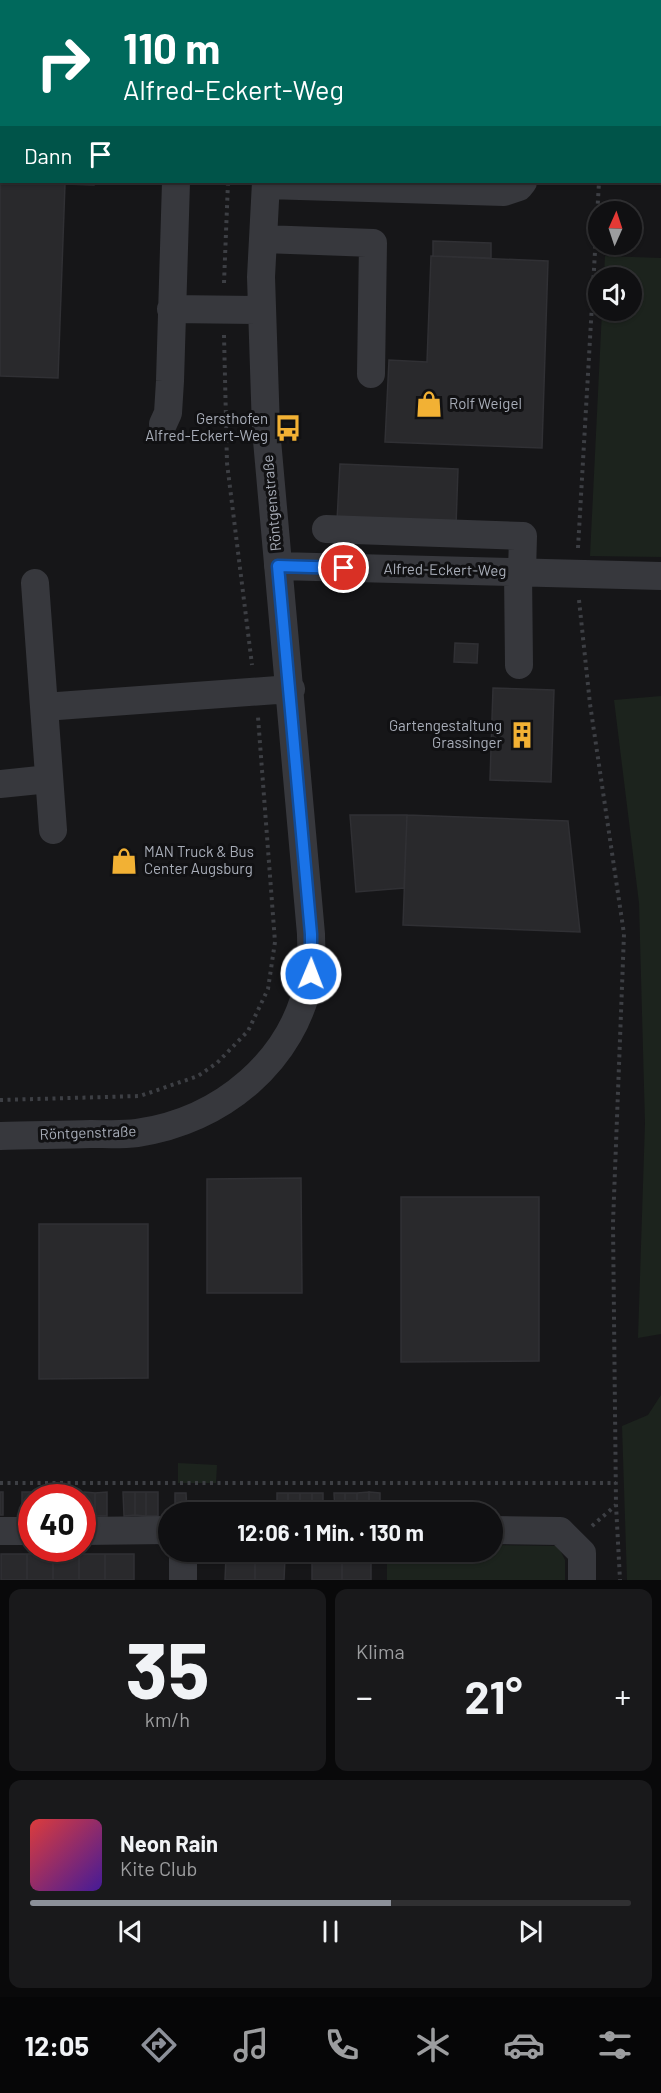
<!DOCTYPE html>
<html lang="de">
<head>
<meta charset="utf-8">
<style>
	:root { --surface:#101012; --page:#19191b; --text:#f1f3f6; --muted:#9c9d9f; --line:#303032; --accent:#8c9099 }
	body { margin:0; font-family:Barlow,sans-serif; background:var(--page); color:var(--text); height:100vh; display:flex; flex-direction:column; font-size:22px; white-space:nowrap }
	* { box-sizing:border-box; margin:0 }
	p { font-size:20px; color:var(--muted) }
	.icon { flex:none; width:33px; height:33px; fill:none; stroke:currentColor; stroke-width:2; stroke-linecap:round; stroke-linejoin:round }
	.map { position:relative; height:1580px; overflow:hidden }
	.sheet { display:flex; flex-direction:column; gap:9px; padding:9px; background:#09090a; flex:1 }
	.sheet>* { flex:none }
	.banner { position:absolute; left:0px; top:0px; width:662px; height:183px; box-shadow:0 2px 4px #0004,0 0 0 2px var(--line); background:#00695c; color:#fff; overflow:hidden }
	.needle { width:39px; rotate:3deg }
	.tools { position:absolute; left:588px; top:201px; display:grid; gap:12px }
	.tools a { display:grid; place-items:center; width:54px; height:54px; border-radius:50%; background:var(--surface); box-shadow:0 2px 4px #0004,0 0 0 2px var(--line); font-size:30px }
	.speed { position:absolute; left:18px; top:1484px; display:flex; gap:12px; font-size:30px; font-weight:700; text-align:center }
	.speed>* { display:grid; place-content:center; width:78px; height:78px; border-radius:50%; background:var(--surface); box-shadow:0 2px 4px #0004,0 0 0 2px var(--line); line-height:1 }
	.speed .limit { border:9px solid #d22; background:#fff; color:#111 }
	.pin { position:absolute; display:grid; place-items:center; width:51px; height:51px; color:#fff; margin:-26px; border:3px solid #fff; border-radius:50%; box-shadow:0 2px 6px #0007 }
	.me { position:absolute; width:66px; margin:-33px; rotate:1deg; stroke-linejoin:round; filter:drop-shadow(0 0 4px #0008) }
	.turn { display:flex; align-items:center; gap:21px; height:126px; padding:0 24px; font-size:27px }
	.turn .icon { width:78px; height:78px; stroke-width:2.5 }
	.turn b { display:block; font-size:42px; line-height:51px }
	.then { display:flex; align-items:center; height:57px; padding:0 24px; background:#0003; gap:12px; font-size:22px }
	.big { font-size:45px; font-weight:700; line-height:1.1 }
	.sheet .card { flex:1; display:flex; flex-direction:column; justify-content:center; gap:9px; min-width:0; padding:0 21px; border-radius:12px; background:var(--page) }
	.sheet .dial { align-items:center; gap:0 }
	.dial b { font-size:78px; line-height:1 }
	.song { display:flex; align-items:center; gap:18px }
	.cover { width:72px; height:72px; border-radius:9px; background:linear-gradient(135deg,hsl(0 70% 55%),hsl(260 70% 35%)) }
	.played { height:6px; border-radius:3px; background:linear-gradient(90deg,var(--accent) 60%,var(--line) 60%) }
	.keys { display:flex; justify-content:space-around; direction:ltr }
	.heat { display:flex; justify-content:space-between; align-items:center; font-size:33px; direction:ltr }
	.sheet .tiles { flex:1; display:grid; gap:9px; grid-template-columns:1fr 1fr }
	.card:last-child { grid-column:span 2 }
	.trip { position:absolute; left:158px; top:1502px; width:345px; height:60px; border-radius:30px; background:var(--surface); box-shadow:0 2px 4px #0004,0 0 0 2px var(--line); font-weight:700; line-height:60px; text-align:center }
	.dock { display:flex; height:96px; justify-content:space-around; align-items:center; background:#060607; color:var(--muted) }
	.dock .icon { width:42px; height:42px }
	.dock .on { color:var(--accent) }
	.dock b { font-size:27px; color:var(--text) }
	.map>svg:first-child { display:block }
	.green { fill:#1c231d }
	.building { fill:#29292c; stroke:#303034; stroke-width:1.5 }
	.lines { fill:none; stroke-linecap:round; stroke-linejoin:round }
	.path { stroke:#3d3f44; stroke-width:4; stroke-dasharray:3 4.5; stroke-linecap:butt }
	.minor { stroke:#37383d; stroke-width:28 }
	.route-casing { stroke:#114b97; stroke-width:15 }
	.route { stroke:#1a73e8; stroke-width:10 }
	.labels { text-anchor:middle; stroke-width:6; stroke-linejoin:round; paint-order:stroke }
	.poi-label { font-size:15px; fill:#a8adb8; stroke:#111113; text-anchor:start }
	.street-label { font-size:15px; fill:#a8adb8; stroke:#111113 }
</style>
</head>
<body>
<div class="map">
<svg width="661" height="1580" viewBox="0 0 661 1580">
	<rect width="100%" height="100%" fill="#161618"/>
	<!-- green -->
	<path class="green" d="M605 256 661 258V557L590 556 602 311 632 310V278L604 277Z
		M661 696V1334L638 1338 645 1123 639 903 614 700Z
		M661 1395V1580H627L622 1426 648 1415Z
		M178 1463 217 1465 216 1483H178Z
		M492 1545 558 1546 565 1560V1580H387V1551H492Z"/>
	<!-- building -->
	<path class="building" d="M348 0H548L348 2Z
		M0 72 2 182H94V185L65 184 58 378 0 376Z
		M433 241 491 243V258L433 256Z
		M431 256 548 261 542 448 385 442 389 360 427 362Z
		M340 464 458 469 456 526 337 521Z
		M455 643 478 644 477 663 454 662Z
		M493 688 554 690 551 782 490 780Z
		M350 815H407L404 888 356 892Z
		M407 815 568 821 580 932 403 925Z
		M301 1178 302 1293H207V1179Z
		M401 1197H539V1361L401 1362Z
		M39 1224H148V1378L39 1379Z
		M0 1492H3V1515H0Z
		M22 1492H33L32 1515H22Z
		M33 1492H44L45 1497H33Z
		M44 1492H56V1497H45Z
		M56 1492H68V1497H56Z
		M84 1492 95 1493V1516H84Z
		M107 1492V1516H95V1493Z
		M123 1492H135V1515L124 1516Z
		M135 1492H146V1516L135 1515Z
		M146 1492H158V1516H146Z
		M369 1492V1512H357V1493Z
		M369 1492 380 1493V1512H369Z
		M175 1493H186L187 1512H175Z
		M277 1493H288V1512H277Z
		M288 1493H300V1512H288Z
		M300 1493H312V1512H300Z
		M312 1493H323V1512H312Z
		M334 1493H345V1512H335Z
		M345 1493H357V1512H345Z
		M53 1553V1580H27V1554Z
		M53 1553 79 1554V1580H53Z
		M1 1554H27V1580H1Z
		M79 1554H105V1580H79Z
		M105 1554H134V1580H105Z
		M312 1556H342V1580H312Z
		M342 1556 371 1557V1580H342Z
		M226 1557H255V1580H225Z
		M255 1557 285 1558 284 1580H255Z"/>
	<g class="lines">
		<!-- path -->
		<path class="path" d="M238 2V0
			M609 2V0
			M224 283 228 182
			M224 335 227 463 252 665
			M578 548 599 182
			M579 600 590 704 624 934 613 1223 616 1505 620 1580
			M0 1100 140 1096 198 1076 217 1063 248 1031 268 989 275 942 258 717
			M0 1483H616
			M592 1526 616 1505"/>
		<!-- minor -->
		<path class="minor" d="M182 2V0
			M277 2V0
			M327 2V0
			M266 185 504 192 519 187 523 182
			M263 239 373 243 371 374
			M171 309 262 310
			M163 424 168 413 170 381 176 182
			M326 529 523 536 522 572
			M278 566 661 576
			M518 572 519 665
			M35 583 44 707 291 689
			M44 707 53 830
			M0 784 49 779
			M0 1136C30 1135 61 1135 91 1134 106 1134 122 1135 137 1133 221 1121 295 1061 310 975 313 962 311 947 311 934L266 429 261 277 266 182
			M492 1530 560 1531 582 1553V1580
			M0 1531H32
			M82 1531 168 1530
			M183 1580V1551"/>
	</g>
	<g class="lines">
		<defs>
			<path id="route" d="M311 974V934L278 566 344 568"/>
		</defs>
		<!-- route casing -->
		<use href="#route" class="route-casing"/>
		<!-- route -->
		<use href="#route" class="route"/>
	</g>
	<!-- icons -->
	<defs>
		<symbol id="shop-bare" viewBox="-9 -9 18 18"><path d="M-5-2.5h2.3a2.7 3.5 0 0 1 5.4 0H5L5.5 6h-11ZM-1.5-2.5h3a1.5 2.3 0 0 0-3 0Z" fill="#f2b134" stroke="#111113" stroke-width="2.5" paint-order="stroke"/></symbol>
		<symbol id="bus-bare" viewBox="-9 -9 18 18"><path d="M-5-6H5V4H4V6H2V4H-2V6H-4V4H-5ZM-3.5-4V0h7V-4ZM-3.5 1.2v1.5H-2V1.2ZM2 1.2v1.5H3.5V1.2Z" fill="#f2b134" stroke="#111113" stroke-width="2.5" paint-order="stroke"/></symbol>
		<symbol id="building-bare" viewBox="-9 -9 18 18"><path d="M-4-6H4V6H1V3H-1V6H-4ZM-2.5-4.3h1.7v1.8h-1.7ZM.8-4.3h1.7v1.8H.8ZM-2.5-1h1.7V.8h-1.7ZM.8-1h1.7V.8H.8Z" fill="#f2b134" stroke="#111113" stroke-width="2.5" paint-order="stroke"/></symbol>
	</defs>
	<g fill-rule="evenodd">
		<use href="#shop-bare" x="410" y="385" width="38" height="38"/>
		<use href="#bus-bare" x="269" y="409" width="38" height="38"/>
		<use href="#building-bare" x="503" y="716" width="38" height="38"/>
		<use href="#shop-bare" x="105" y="842" width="38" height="38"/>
	</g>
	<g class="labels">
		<!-- poi labels -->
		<g class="poi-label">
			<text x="449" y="409">Rolf Weigel</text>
			<text x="268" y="424" text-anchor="end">Gersthofen<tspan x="268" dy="17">Alfred-Eckert-Weg</tspan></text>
			<text x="502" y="731" text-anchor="end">Gartengestaltung<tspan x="502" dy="17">Grassinger</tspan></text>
			<text x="144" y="857">MAN Truck &amp; Bus<tspan x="144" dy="17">Center Augsburg</tspan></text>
		</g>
		<!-- street labels -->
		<g class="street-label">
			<text transform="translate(272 503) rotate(-95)" y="5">Röntgenstraße</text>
			<text transform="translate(445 570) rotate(1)" y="5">Alfred-Eckert-Weg</text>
			<text transform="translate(88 1133) rotate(-2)" y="5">Röntgenstraße</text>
		</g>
	</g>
</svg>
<div class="tools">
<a><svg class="needle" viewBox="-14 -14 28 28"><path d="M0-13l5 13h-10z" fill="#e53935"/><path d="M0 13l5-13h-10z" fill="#9c9d9f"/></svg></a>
<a><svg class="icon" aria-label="sound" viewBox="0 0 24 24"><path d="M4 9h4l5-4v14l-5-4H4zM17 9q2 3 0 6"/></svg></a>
</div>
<div class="speed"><div class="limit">40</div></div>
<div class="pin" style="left:344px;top:568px;background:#d93025"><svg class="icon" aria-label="arrive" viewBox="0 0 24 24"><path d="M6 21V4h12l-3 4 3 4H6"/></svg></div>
<svg class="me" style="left:311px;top:974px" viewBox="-20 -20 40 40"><circle r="17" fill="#1a73e8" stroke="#fff" stroke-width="3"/><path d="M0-11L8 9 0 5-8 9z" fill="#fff"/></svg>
<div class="trip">12:06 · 1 Min. · 130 m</div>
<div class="banner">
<div class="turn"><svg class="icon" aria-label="right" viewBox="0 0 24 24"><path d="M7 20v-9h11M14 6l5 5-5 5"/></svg><div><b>110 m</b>Alfred-Eckert-Weg</div></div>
<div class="then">Dann<svg class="icon" aria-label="arrive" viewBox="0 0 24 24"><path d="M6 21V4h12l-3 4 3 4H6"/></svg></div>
</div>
</div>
<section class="sheet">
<div class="tiles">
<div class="card dial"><b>35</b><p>km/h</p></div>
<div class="card"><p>Klima</p>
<div class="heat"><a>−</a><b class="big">21°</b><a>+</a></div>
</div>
<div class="card">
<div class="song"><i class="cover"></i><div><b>Neon Rain</b><p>Kite Club</p></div></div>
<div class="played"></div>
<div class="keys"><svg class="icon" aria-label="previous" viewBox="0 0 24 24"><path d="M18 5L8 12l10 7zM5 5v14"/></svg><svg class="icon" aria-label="pause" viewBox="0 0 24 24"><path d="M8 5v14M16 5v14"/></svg><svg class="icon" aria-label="next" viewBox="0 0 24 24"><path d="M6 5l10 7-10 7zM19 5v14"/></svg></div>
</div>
</div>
</section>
<nav class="dock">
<b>12:05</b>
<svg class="icon on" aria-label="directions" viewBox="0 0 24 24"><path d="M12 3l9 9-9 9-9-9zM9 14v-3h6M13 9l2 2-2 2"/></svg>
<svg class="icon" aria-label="music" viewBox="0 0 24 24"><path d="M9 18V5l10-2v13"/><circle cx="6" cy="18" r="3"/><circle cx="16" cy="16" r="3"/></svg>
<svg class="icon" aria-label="phone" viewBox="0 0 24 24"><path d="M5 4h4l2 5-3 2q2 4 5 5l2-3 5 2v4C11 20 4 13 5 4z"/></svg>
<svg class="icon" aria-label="climate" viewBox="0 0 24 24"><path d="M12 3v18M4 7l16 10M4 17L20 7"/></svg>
<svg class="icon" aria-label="car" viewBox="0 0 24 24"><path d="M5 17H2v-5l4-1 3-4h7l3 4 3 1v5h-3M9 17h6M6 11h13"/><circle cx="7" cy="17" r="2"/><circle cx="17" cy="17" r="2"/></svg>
<svg class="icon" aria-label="filters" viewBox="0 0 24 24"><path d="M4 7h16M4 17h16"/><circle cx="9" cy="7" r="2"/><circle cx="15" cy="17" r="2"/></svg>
</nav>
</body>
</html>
